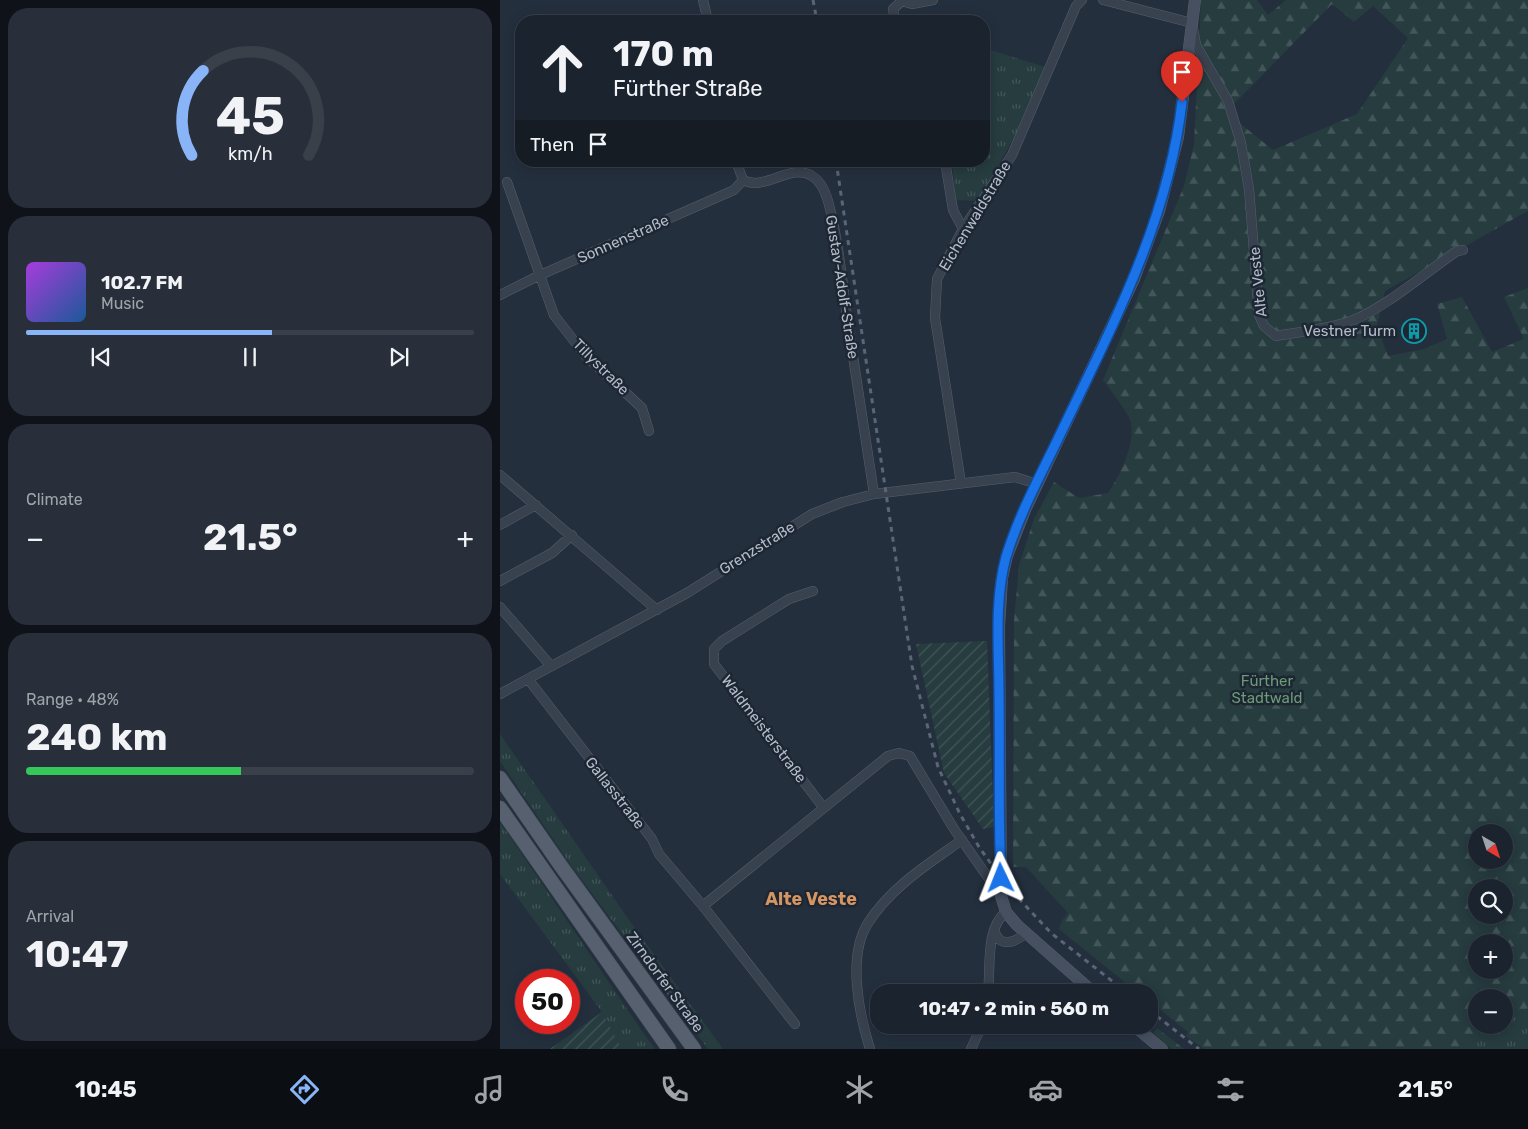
<!DOCTYPE html>
<html lang="en">
<head>
<meta charset="utf-8">
<style>
	:root { --surface:#1b232e; --page:#282f3a; --text:#f1f3f6; --muted:#a0a4aa; --line:#39404a; --accent:#8ab4f8 }
	body { margin:0; font-family:Rubik,sans-serif; background:var(--page); color:var(--text); height:100vh; display:flex; flex-direction:column; font-size:19px; white-space:nowrap }
	* { box-sizing:border-box; margin:0 }
	p { font-size:16px; color:var(--muted) }
	.icon { flex:none; width:28px; height:28px; fill:none; stroke:currentColor; stroke-width:2; stroke-linecap:round; stroke-linejoin:round }
	.map { position:relative; flex:1; overflow:hidden }
	.panel { display:flex; flex-direction:column; gap:8px; padding:8px; background:#0f1319; width:500px }
	.panel>* { flex:none }
	.hud { position:absolute; left:15px; top:15px; width:475px; height:152px; border-radius:20px; box-shadow:0 2px 12px #0003,0 0 0 1px var(--line); background:#1b232e; color:var(--text); overflow:hidden }
	.needle { width:32px; rotate:141deg }
	.controls { position:absolute; left:968px; top:824px; display:grid; gap:10px }
	.controls a { display:grid; place-items:center; width:45px; height:45px; border-radius:50%; background:var(--surface); box-shadow:0 2px 12px #0003,0 0 0 1px var(--line); font-size:25px }
	.speed { position:absolute; left:15px; top:969px; display:flex; gap:10px; font-size:25px; font-weight:700; text-align:center }
	.speed>* { display:grid; place-content:center; width:65px; height:65px; border-radius:50%; background:var(--surface); box-shadow:0 2px 12px #0003,0 0 0 1px var(--line); line-height:1 }
	.speed .limit { border:8px solid #d22; background:#fff; color:#111 }
	.pin { position:absolute; display:grid; place-items:center; width:42px; height:42px; color:#fff; margin:-51px -21px; border-radius:50% 50% 50% 0; rotate:-45deg; box-shadow:0 0 5px #0007 }
	.pin .icon { rotate:45deg }
	.me { position:absolute; width:55px; margin:-28px; rotate:358deg; stroke-linejoin:round; filter:drop-shadow(0 0 4px #0008) }
	.turn { display:flex; align-items:center; gap:18px; height:105px; padding:0 15px; font-size:22px }
	.turn .icon { width:65px; height:65px; stroke-width:2.5 }
	.turn b { display:block; font-size:35px; line-height:42px }
	.then { display:flex; align-items:center; height:48px; padding:0 15px; background:#0003; gap:10px; font-size:19px }
	.big { font-size:38px; font-weight:700; line-height:1.1 }
	.panel .widget { flex:1; display:flex; flex-direction:column; justify-content:center; gap:8px; min-width:0; padding:0 18px; border-radius:20px; background:var(--page) }
	.panel .dial { align-items:center; gap:0 }
	.dial svg { height:130px; overflow:visible; fill:none; stroke:var(--line); stroke-width:7; stroke-linecap:round; text-anchor:middle }
	.dial text { fill:var(--text); stroke:none }
	.song { display:flex; align-items:center; gap:15px }
	.cover { width:60px; height:60px; border-radius:8px; background:linear-gradient(135deg,hsl(280 70% 55%),hsl(210 70% 35%)) }
	.played { height:5px; border-radius:2px; background:linear-gradient(90deg,var(--accent) 55%,var(--line) 55%) }
	.keys { display:flex; justify-content:space-around; direction:ltr }
	.heat { display:flex; justify-content:space-between; align-items:center; font-size:28px; direction:ltr }
	.charge { height:8px; border-radius:4px; background:linear-gradient(90deg,#34c759 48%,var(--line) 0) }
	.trip { position:absolute; left:370px; top:984px; width:288px; height:50px; border-radius:20px; background:var(--surface); box-shadow:0 2px 12px #0003,0 0 0 1px var(--line); font-weight:700; line-height:50px; text-align:center }
	.tabs { display:flex; height:80px; justify-content:space-around; align-items:center; background:#0b0e12; color:var(--muted) }
	.tabs .icon { width:35px; height:35px }
	.tabs .on { color:var(--accent) }
	.tabs b { font-size:22px; color:var(--text) }
	main { display:flex; flex:1; min-height:0 }
	.map>svg:first-child { display:block }
	.grass { fill:url(#grass-tufts) }
	.forest { fill:url(#forest-firs); fill-rule:evenodd }
	.garden { fill:url(#garden-furrows) }
	.lines { fill:none; stroke-linecap:round; stroke-linejoin:round }
	.minor-casing { stroke:#565f6c; stroke-width:10 }
	.secondary-casing { stroke:#565f6c; stroke-width:12 }
	.primary-casing { stroke:#414a57; stroke-width:15 }
	.minor { stroke:#38414e; stroke-width:9 }
	.secondary { stroke:#465061; stroke-width:11 }
	.primary { stroke:#56606e; stroke-width:14 }
	.rail { stroke:#5a6575; stroke-width:3; stroke-dasharray:5 5; stroke-linecap:butt }
	.route-casing { stroke:#114b97; stroke-width:12 }
	.route { stroke:#1a73e8; stroke-width:9 }
	.labels { text-anchor:middle; stroke-width:5; stroke-linejoin:round; paint-order:stroke }
	.street-label { font-size:15px; fill:#b4bcc9; stroke:#1d2633 }
	.poi-label { font-size:15px; fill:#b4bcc9; stroke:#1d2633; text-anchor:end }
	.park-label { font-size:15px; fill:#6b9a76; stroke:#1d2633 }
	.quarter-label { font-size:18px; font-weight:bold; fill:#d59563; stroke:#1d2633 }
</style>
</head>
<body>
<main>
<section class="panel">
<div class="widget dial"><svg viewBox="0 0 100 80">
<path d="M14 69A42 42 0 1 1 86 69"/>
<path d="M14 69A42 42 0 0 1 21 17" stroke="#8ab4f8"/>
<text x="50" y="56" font-size="32" font-weight="700">45</text>
<text x="50" y="72" font-size="11">km/h</text>
</svg></div>
<div class="widget">
<div class="song"><i class="cover"></i><div><b>102.7 FM</b><p>Music</p></div></div>
<div class="played"></div>
<div class="keys"><svg class="icon" aria-label="previous" viewBox="0 0 24 24"><path d="M18 5L8 12l10 7zM5 5v14"/></svg><svg class="icon" aria-label="pause" viewBox="0 0 24 24"><path d="M8 5v14M16 5v14"/></svg><svg class="icon" aria-label="next" viewBox="0 0 24 24"><path d="M6 5l10 7-10 7zM19 5v14"/></svg></div>
</div>
<div class="widget"><p>Climate</p>
<div class="heat"><a>−</a><b class="big">21.5°</b><a>+</a></div>
</div>
<div class="widget"><p>Range · 48%</p><b class="big">240 km</b><div class="charge"></div></div>
<div class="widget"><p>Arrival</p><b class="big">10:47</b></div>
</section>
<div class="map">
<svg width="1028" height="1049" viewBox="0 0 1028 1049">
	<defs>
		<pattern id="grass-tufts" width="24" height="20" patternUnits="userSpaceOnUse" patternTransform="scale(1.25)"><rect width="24" height="20" fill="#263c3f"/><path d="M3 7l-1-3M5 7V3M7 7l1-3M15 17l-1-3M17 17v-4M19 17l1-3" fill="none" stroke="#435659"/></pattern>
		<pattern id="forest-firs" width="22" height="20" patternUnits="userSpaceOnUse" patternTransform="scale(1.25)"><rect width="22" height="20" fill="#263c3f"/><path d="M5 1l3.5 6h-7zM16 11l3.5 6h-7z" fill="#435659"/></pattern>
		<pattern id="garden-furrows" width="10" height="10" patternUnits="userSpaceOnUse" patternTransform="scale(1.25)"><rect width="10" height="10" fill="#263c3f"/><path d="M-1 1l2-2M0 10L10 0M9 11l2-2" fill="none" stroke="#435659"/></pattern>
	</defs>
	<rect width="100%" height="100%" fill="#242f3e"/>
	<!-- grass -->
	<path class="grass" d="M484 48 545 67 524 120 478 201 456 200 452 161H484Z
		M0 734 127 917 223 1049H208L70 864 0 761Z
		M0 822 144 1034 155 1049H122L102 1012 0 874Z
		M1028 1003V1049H956L994 1025H1004V1019Z"/>
	<!-- forest -->
	<path class="forest" d="M701 0H757L768 15 786 0H1028V211L885 291 877 326 888 356 924 349 947 339 937 304 962 297 992 352 1024 339 1004 297 1028 288V1008L1004 1022V998H976V1025H999L965 1046V1049H704L686 1036 688 1032 649 1001V992H637L559 929 561 922 568 913 526 867H513L514 621 519 565 534 519 554 482 579 498 608 493C620 475 635 446 631 423 629 413 610 390 603 380L684 186 694 145ZM832 4 854 22 873 6 908 38 857 114 773 150 726 112ZM976 832H1004V860H976ZM976 888H1004V915H976ZM976 942H1004V970H976Z
		M657 1028 684 1049H672L653 1033Z"/>
	<!-- garden -->
	<path class="garden" d="M487 641 494 827 483 829 444 773 416 644Z
		M102 1012 122 1049H50Z"/>
	<g class="lines">
		<defs>
			<path id="minor" d="M203 0 208 21
				M603 0 692 23 696 45 728 101 741 143 749 189 759 315 764 326 776 336C801 332 826 329 851 321 885 308 926 272 957 251L963 250
				M395 21 393 9 402 1 412 4 433 0
				M19 65H21
				M236 161 243 180C266 192 290 162 312 176 321 181 325 191 328 201 338 238 342 279 347 317 356 376 365 435 374 494
				M445 161 453 210 463 229
				M7 182 54 315 85 355 142 408 149 431
				M0 295 38 276 234 190 243 180
				M0 475 157 610
				M461 483 435 318 437 279 463 229 512 155 576 6 582 0
				M0 525 36 505
				M0 581 52 553 72 535
				M313 591 289 599 222 641 214 649V664L323 807
				M0 607 51 666
				M28 679 152 839 159 854 203 906 295 1024
				M0 694 187 593 312 514 343 502 374 494 515 477 537 484
				M203 906 388 756 399 753 410 756 454 829 501 896
				M494 930C499 948 514 943 525 934
				M488 992C491 968 485 928 506 912
				M370 1049C359 1014 347 956 368 923 391 887 428 864 462 840
				M471 1049 482 1025"/>
			<path id="secondary" d="M593 992 517 925 506 912 501 896 499 627 502 578 507 556 525 510 634 279 659 211 678 137 695 0
				M633 1025 662 1049"/>
			<path id="primary" d="M0 778 61 866 194 1049
				M0 808 169 1049"/>
		</defs>
		<!-- minor casing -->
		<use href="#minor" class="minor-casing"/>
		<!-- secondary casing -->
		<use href="#secondary" class="secondary-casing"/>
		<!-- primary casing -->
		<use href="#primary" class="primary-casing"/>
		<!-- minor -->
		<use href="#minor" class="minor"/>
		<!-- secondary -->
		<use href="#secondary" class="secondary"/>
		<!-- primary -->
		<use href="#primary" class="primary"/>
		<!-- rail -->
		<path class="rail" d="M313 0 317 21
			M336 161 412 666 438 767 460 814 479 847 507 886 551 933 626 992
			M649 1010 699 1049"/>
	</g>
	<g class="lines">
		<defs>
			<path id="route" d="M501 878C498 817 500 756 499 695 499 650 494 600 506 557 518 517 539 478 557 441 609 332 668 224 682 102"/>
		</defs>
		<!-- route casing -->
		<use href="#route" class="route-casing"/>
		<!-- route -->
		<use href="#route" class="route"/>
	</g>
	<!-- icons -->
	<defs>
		<symbol id="building-ring" viewBox="-11 -11 22 22"><circle r="9.5" fill="#1d2633" stroke="#0f9aa8" stroke-width="1.5"/><path d="M-4-6H4V6H1V3H-1V6H-4ZM-2.5-4.3h1.7v1.8h-1.7ZM.8-4.3h1.7v1.8H.8ZM-2.5-1h1.7V.8h-1.7ZM.8-1h1.7V.8H.8Z" fill="#0f9aa8"/></symbol>
	</defs>
	<g fill-rule="evenodd">
		<use href="#building-ring" x="900" y="317" width="28" height="28"/>
	</g>
	<g class="labels">
		<!-- street labels -->
		<g class="street-label">
			<text transform="translate(475 216) rotate(-59)" y="5">Eichenwaldstraße</text>
			<text transform="translate(123 239) rotate(-24)" y="5">Sonnenstraße</text>
			<text transform="translate(758 282) rotate(-96)" y="5">Alte Veste</text>
			<text transform="translate(342 287) rotate(81)" y="5">Gustav-Adolf-Straße</text>
			<text transform="translate(101 367) rotate(45)" y="5">Tillystraße</text>
			<text transform="translate(257 548) rotate(-32)" y="5">Grenzstraße</text>
			<text transform="translate(264 729) rotate(53)" y="5">Waldmeisterstraße</text>
			<text transform="translate(115 793) rotate(52)" y="5">Gallasstraße</text>
			<text transform="translate(165 982) rotate(54)" y="5">Zirndorfer Straße</text>
		</g>
		<!-- poi labels -->
		<g class="poi-label">
			<text x="896" y="336">Vestner Turm</text>
		</g>
		<!-- park labels -->
		<g class="park-label">
			<text x="767" y="686">Fürther<tspan x="767" dy="17">Stadtwald</tspan></text>
		</g>
		<!-- quarter labels -->
		<g class="quarter-label">
			<text x="311" y="905">Alte Veste</text>
		</g>
	</g>
</svg>
<div class="controls">
<a><svg class="needle" viewBox="-14 -14 28 28"><path d="M0-13l5 13h-10z" fill="#e53935"/><path d="M0 13l5-13h-10z" fill="#a0a4aa"/></svg></a>
<a><svg class="icon" aria-label="search" viewBox="0 0 24 24"><circle cx="10" cy="10" r="6"/><path d="M15 15l6 6"/></svg></a>
<a>+</a>
<a>−</a>
</div>
<div class="speed"><div class="limit">50</div></div>
<div class="pin" style="left:682px;top:102px;background:#d93025"><svg class="icon" aria-label="arrive" viewBox="0 0 24 24"><path d="M6 21V4h12l-3 4 3 4H6"/></svg></div>
<svg class="me" style="left:501px;top:878px" viewBox="-20 -20 40 40"><path d="M0-17L14 15 0 8-14 15z" fill="#1a73e8" stroke="#fff" stroke-width="4"/></svg>
<div class="trip">10:47 · 2 min · 560 m</div>
<div class="hud">
<div class="turn"><svg class="icon" aria-label="ahead" viewBox="0 0 24 24"><path d="M12 20V5M6 11l6-6 6 6"/></svg><div><b>170 m</b>Fürther Straße</div></div>
<div class="then">Then<svg class="icon" aria-label="arrive" viewBox="0 0 24 24"><path d="M6 21V4h12l-3 4 3 4H6"/></svg></div>
</div>
</div>
</main>
<nav class="tabs">
<b>10:45</b>
<svg class="icon on" aria-label="directions" viewBox="0 0 24 24"><path d="M12 3l9 9-9 9-9-9zM9 14v-3h6M13 9l2 2-2 2"/></svg>
<svg class="icon" aria-label="music" viewBox="0 0 24 24"><path d="M9 18V5l10-2v13"/><circle cx="6" cy="18" r="3"/><circle cx="16" cy="16" r="3"/></svg>
<svg class="icon" aria-label="phone" viewBox="0 0 24 24"><path d="M5 4h4l2 5-3 2q2 4 5 5l2-3 5 2v4C11 20 4 13 5 4z"/></svg>
<svg class="icon" aria-label="climate" viewBox="0 0 24 24"><path d="M12 3v18M4 7l16 10M4 17L20 7"/></svg>
<svg class="icon" aria-label="car" viewBox="0 0 24 24"><path d="M5 17H2v-5l4-1 3-4h7l3 4 3 1v5h-3M9 17h6M6 11h13"/><circle cx="7" cy="17" r="2"/><circle cx="17" cy="17" r="2"/></svg>
<svg class="icon" aria-label="filters" viewBox="0 0 24 24"><path d="M4 7h16M4 17h16"/><circle cx="9" cy="7" r="2"/><circle cx="15" cy="17" r="2"/></svg>
<b>21.5°</b>
</nav>
</body>
</html>
